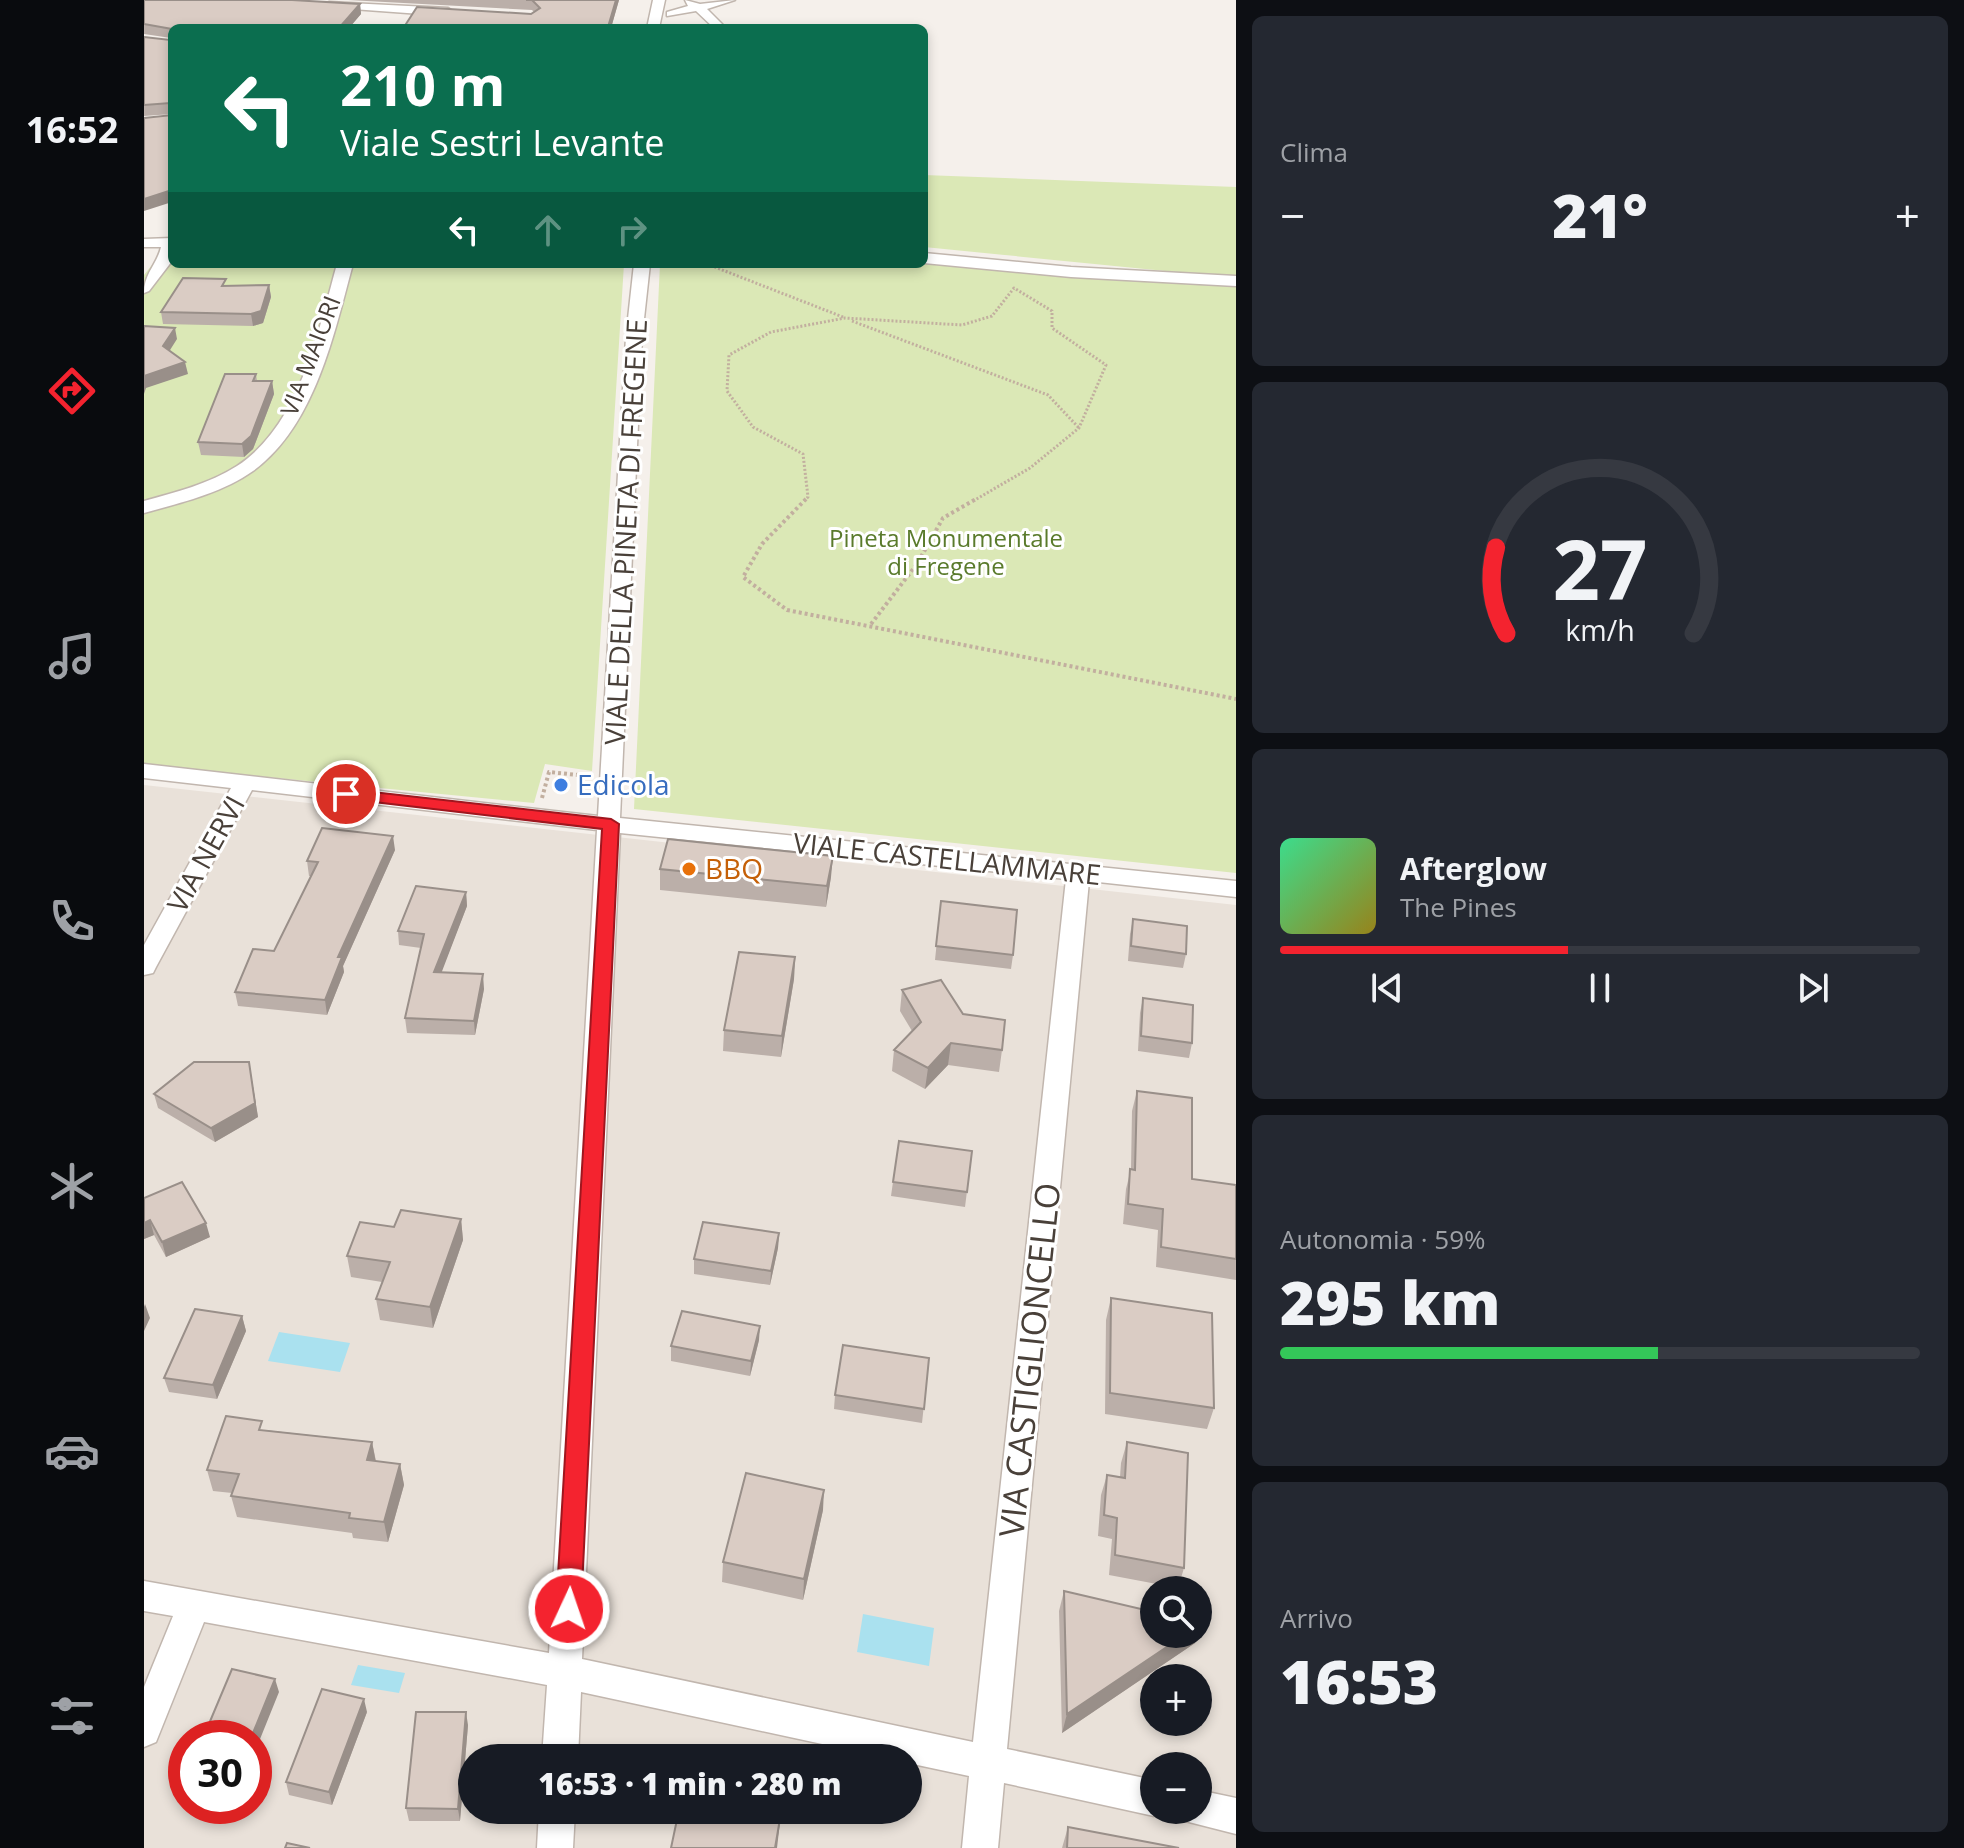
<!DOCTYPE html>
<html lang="it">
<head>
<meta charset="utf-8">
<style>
	:root { --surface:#171b24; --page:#242831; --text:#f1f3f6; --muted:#9ea1a6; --line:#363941; --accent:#f4232f }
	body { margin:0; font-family:"Open Sans",sans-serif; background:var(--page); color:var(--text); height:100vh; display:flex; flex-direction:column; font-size:30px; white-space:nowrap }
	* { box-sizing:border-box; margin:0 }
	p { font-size:26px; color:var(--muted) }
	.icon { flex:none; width:44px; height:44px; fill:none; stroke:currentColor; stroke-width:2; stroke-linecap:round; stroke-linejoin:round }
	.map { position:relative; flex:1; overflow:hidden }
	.drawer { display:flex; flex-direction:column; gap:16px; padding:16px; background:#0d0f14; width:728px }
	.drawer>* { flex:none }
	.top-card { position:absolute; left:24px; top:24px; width:760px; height:244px; border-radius:12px; box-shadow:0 4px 12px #0003; background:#0b6e4f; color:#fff; overflow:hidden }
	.tools { position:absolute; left:996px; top:1576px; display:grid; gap:16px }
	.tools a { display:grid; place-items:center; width:72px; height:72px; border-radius:50%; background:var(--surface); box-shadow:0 4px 12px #0003; font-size:40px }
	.speed { position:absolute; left:24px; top:1720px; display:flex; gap:16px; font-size:40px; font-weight:700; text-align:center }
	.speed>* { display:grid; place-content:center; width:104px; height:104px; border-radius:50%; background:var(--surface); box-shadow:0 4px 12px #0003; line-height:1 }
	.speed .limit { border:12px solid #d22; background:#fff; color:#111 }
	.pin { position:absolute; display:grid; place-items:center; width:68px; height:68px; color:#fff; margin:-34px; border:4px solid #fff; border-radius:50%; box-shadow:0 2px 8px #0007 }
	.me { position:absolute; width:88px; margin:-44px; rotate:3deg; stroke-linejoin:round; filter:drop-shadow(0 0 6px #0008) }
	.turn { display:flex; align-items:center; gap:28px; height:168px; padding:0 40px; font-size:36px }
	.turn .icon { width:104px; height:104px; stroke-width:2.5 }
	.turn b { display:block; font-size:56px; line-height:68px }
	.lanes { display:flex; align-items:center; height:76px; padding:0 40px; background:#0003; justify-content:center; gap:40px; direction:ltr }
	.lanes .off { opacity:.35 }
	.big { font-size:60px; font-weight:800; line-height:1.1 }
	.drawer .tile { flex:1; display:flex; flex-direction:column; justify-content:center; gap:12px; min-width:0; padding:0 28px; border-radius:12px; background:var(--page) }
	.drawer .dial { align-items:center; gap:0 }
	.dial svg { height:208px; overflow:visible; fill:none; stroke:var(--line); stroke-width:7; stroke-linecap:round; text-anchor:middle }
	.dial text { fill:var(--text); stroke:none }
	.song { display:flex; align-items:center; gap:24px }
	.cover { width:96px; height:96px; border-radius:12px; background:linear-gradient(135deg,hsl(150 70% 55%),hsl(50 70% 35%)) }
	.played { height:8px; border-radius:4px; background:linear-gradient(90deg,var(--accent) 45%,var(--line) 45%) }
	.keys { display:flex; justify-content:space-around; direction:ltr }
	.heat { display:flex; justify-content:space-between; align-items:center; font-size:44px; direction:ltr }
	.charge { height:12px; border-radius:6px; background:linear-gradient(90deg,#34c759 59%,var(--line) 0) }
	.trip { position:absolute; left:314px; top:1744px; width:464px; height:80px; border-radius:40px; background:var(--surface); box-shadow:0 4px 12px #0003; font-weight:800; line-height:80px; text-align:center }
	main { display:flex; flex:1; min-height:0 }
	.dock { display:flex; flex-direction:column; width:144px; justify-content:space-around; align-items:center; background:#090b0e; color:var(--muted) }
	.dock .icon { width:56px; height:56px }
	.dock .active { color:var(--accent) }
	.dock b { font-size:36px; color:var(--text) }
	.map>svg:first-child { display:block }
	.residential { fill:#e9e1d9; fill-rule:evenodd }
	.green { fill:#dbe8b6 }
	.water { fill:#aae1ef }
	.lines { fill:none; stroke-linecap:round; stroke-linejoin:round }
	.minor-casing { stroke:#c1b6ae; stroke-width:3 }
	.path-far1 { stroke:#c2af9f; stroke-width:3; stroke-dasharray:2 2; stroke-linecap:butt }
	.path { stroke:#c2af9f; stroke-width:4; stroke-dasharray:3 3; stroke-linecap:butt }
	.minor { fill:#fff; fill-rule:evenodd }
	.wall { fill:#bbafa9 }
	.shaded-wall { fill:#998f89 }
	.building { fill:#daccc4; stroke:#998f89; stroke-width:2 }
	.route { fill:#f4232f; stroke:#9f171f; stroke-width:2 }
	.shop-dot { fill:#3f7fe0; stroke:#fff; stroke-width:3 }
	.food-dot { fill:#e8710a; stroke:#fff; stroke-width:3 }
	.labels { text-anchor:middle; stroke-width:6; stroke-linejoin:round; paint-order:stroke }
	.far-street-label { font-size:24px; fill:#494039; stroke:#fff }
	.far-park-label { font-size:24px; fill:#5a7b2c; stroke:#fff }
	.street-label { font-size:28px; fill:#494039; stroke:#fff }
	.shop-label { font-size:28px; fill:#366cbe; stroke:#fff; text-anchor:start }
	.food-label { font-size:28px; fill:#c56008; stroke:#fff; text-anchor:start }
	.near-street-label { font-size:34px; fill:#494039; stroke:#fff }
</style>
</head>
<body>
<main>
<nav class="dock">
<b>16:52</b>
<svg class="icon active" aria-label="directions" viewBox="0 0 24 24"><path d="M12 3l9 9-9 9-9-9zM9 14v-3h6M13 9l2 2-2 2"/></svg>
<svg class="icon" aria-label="music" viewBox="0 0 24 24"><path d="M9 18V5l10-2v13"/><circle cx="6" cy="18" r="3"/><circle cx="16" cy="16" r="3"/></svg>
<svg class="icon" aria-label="phone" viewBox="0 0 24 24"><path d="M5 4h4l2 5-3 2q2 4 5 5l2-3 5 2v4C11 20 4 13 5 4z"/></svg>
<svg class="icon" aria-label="climate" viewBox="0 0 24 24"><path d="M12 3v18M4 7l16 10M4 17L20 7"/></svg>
<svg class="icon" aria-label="car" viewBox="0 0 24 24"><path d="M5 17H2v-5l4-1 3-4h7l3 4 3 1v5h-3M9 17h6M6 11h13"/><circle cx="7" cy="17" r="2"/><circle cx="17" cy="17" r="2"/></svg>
<svg class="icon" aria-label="filters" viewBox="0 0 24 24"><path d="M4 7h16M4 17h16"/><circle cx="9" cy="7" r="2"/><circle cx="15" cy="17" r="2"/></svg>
</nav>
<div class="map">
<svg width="1092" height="1848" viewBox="0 0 1092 1848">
	<rect width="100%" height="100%" fill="#f5f0eb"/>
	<!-- residential -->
	<path class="residential" d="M0 785 1092 905V1848H0ZM1010 1590H1054V1634H1010ZM1010 1678H1054V1722H1010ZM42 1738H110V1806H42ZM328 1758H764V1810H328ZM1010 1766H1054V1810H1010Z"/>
	<!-- green -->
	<path class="green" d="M780 175 1092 187V278L780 247Z
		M26 242 28 264H199L140 427 98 470 0 507V275Z
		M780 258 1092 283V873L490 809 516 264H780Z
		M205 264H480L448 771 401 764 390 803 0 765V510L60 491 138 439Z"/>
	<!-- water -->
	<path class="water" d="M135 1332 206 1343 196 1372 124 1361Z
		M719 1614 790 1628 785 1666 713 1652Z
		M214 1665 261 1673 255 1693 207 1685Z"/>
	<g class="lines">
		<defs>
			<path id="minor" d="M509 0H521L515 28H503Z
				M541 0 556 4 591 0 563 9 582 28H570L552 11 523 16V12L544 6Z
				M185 2 304 8 310 12 304 16 181 7Z
				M28 238V261L5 291 0 293C0 273 13 265 17 247H0V239Z
				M780 253 927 267 1092 276V286L927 277 780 263Z
				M193 264H209C190 334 171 426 109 471 78 493 36 503 0 513V501C32 492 65 484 93 466 156 425 174 332 193 264Z
				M490 264H506L498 337 476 818 1092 881V897L945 881 863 1749 1010 1780V1810H1023L1010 1816 860 1783 854 1848H818L825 1776 764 1763V1758H743L437 1692 434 1758H398L403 1685 60 1622 12 1742 0 1747V1687L29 1616 0 1611V1581L405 1653 453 830 108 790 12 967 9 973 0 975V945L87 788 0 778V764L454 816 482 337ZM476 833 922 879 829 1742 438 1659Z
				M1054 1790 1092 1798V1834L1041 1821 1037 1810H1054Z
				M395 1810H431L429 1848H393Z"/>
		</defs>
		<!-- minor casing -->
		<use href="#minor" class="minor-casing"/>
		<!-- path-far1 -->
		<path class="path-far1" d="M563 264 699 317
			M708 321 904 395 935 428
			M660 501 664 497 659 454 609 427 583 391 585 355 627 332 701 318 818 325 848 316 870 288 908 311V328L962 365 935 428 886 468 829 501"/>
		<!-- path -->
		<path class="path" d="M662 499 618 544 599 577 643 610 1092 699
			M727 624 773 564 799 518 832 499
			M398 798 405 772 444 776"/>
		<!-- minor -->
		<use href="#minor" class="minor"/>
	</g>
	<!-- wall -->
	<path class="wall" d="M0 0 216 4 217 14 205 28H28V114L0 116V37L26 40 27 38 0 34V35Z
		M204 0H475L467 28H260V27L387 14 390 12 388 10Z
		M125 285 127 297 119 323 109 326 19 324 17 312 83 286Z
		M112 374 113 381H128L130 394 109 449 100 457 57 455 54 442Z
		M251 850 199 966 200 972 183 1015 94 1006 91 992 130 951 167 876H165L163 861Z
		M516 869 687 877 682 907 516 890Z
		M322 892 323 906 297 972 340 989 331 1035 263 1033 261 1018 277 948 255 945 254 931Z
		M797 901 869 955 867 969 791 960Z
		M989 919 1042 954 1039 968 984 961 986 934Z
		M651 957 650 979 637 1057 579 1051 580 1030Z
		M758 990 819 1014 858 1050 855 1072 804 1065 781 1089 748 1071 750 1050 768 1031 756 1011Z
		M999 998 1048 1043 1045 1058 994 1051 996 1013Z
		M105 1062 114 1117 71 1142 14 1108 10 1094Z
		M993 1091 1048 1179 1092 1185V1280L1012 1267 1014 1230 979 1224 982 1189 987 1169 988 1111Z
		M828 1151 821 1207 747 1196 749 1182Z
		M0 1198 66 1237 22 1257 10 1235 0 1239Z
		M317 1219 319 1240 289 1328 236 1320 232 1299 238 1282 207 1277 203 1256 250 1227Z
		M635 1233 634 1248 626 1285 550 1274V1259Z
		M967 1298 1070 1408 1063 1429 961 1414 962 1320Z
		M98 1316 102 1331 73 1399 25 1392 20 1378Z
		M615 1340 606 1376 527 1361V1346Z
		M785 1358 778 1423 690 1409 691 1395Z
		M121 1430 228 1442 232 1461 256 1464 260 1485 244 1542 209 1538 208 1533 93 1517 87 1496 88 1493 69 1491 63 1470Z
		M983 1442 1040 1568 1034 1588 965 1575 968 1539 954 1536 957 1495 963 1475 976 1477 977 1463Z
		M679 1510 659 1600 578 1582 579 1562Z
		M920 1591 1051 1643 918 1733 915 1611Z
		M223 1712 188 1805 145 1795 142 1782Z
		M324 1725 316 1821H265L262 1808Z
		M924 1827 1035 1848H918Z"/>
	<!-- shaded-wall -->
	<path class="shaded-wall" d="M472 0H475L467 28H464Z
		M216 4 217 14 205 28H195Z
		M28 190V202L0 211V199Z
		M125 285 127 297 119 323 109 326 107 314Z
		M31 328 33 339 21 358 19 346Z
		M41 362 44 374 2 388 0 394V376Z
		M128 381 130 394 109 449 100 457 98 444Z
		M249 836 251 850 199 966 200 972 183 1015 181 1000 194 957Z
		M689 856 687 877 682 907 683 886Z
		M322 892 323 906 292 987 290 972Z
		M651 957 650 979 637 1057 638 1036Z
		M339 974 340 989 331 1035 330 1021Z
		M807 1043 804 1065 781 1089 784 1068Z
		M105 1062 114 1117 71 1142 67 1128Z
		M317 1219 319 1240 289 1328 286 1307Z
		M6 1220 10 1235 0 1239V1223Z
		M62 1223 66 1237 22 1257 18 1242Z
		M635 1233 634 1248 626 1285 627 1271Z
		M1 1304 6 1318 0 1331V1307Z
		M98 1316 102 1331 73 1399 69 1385Z
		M616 1326 615 1340 606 1376 607 1361Z
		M228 1442 232 1463 223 1460Z
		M256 1464 260 1485 244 1542 240 1522Z
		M680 1490 679 1510 659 1600 660 1579Z
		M1042 1634H1054L1051 1643 918 1733 923 1714Z
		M131 1679 135 1692 110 1754V1738H107Z
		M220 1699 223 1712 188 1805 185 1792Z
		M322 1712 324 1725 316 1821 314 1809Z
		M637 1813 633 1848H631Z"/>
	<!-- building -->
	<path class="building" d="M0 0H148L216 4 195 28 28 29 0 24Z
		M382 0H472L464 27 286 28 260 27 273 7 387 14 396 8 388 0Z
		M28 34V110L26 103 0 105V37L26 40Z
		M28 115V190L0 199V118Z
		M39 278 82 279 78 286 125 285 117 311 107 314 17 312Z
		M0 326 31 328 19 346 41 362 0 376Z
		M81 374H112L109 381H128L107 436 98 444 54 442Z
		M178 828 249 836 194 957H198L181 1000 91 992 109 949 130 951 174 862 163 861Z
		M524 839 689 856 683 886 516 869Z
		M272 886 322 892 290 972 339 974 330 1021 261 1018 280 934 254 931Z
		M797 901 873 910 869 955 792 946Z
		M989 919 1043 926 1042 954 987 946Z
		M595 952 651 957 638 1036 580 1030Z
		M797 980 819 1014 861 1020 858 1050 807 1043 784 1068 750 1050 777 1022 758 990Z
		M999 998 1049 1005 1048 1043 997 1036Z
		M50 1062H105L111 1103 67 1128 10 1094Z
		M993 1091 1048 1098V1179L1092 1185V1259L1017 1247 1019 1209 984 1204 986 1169 991 1170Z
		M755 1141 828 1151 823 1192 749 1182Z
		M38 1182 62 1223 18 1242 6 1220 0 1223V1198Z
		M257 1210 317 1219 286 1307 232 1299 246 1262 203 1256 216 1222 250 1227Z
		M559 1222 635 1233 627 1271 550 1259Z
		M967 1298 1068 1313 1070 1408 966 1393Z
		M51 1309 98 1316 69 1385 20 1378Z
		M538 1311 616 1326 607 1361 527 1346Z
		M699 1345 785 1358 780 1409 691 1395Z
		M82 1416 118 1421 115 1430 228 1442 223 1460 256 1464 240 1522 205 1518 206 1513 87 1496 95 1474 63 1470Z
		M983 1442 1044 1453 1040 1568 971 1555 973 1518 960 1515 963 1475 981 1478Z
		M602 1473 680 1490 660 1579 579 1562Z
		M920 1591 1010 1612V1634H1042L923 1714Z
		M88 1669 131 1679 107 1738H59Z
		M178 1689 220 1699 185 1792 142 1782Z
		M272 1712H322L314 1809 262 1808Z
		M535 1810H624L637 1813 631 1848H527Z
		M924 1827 1035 1848H923Z
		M143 1843 166 1848H141Z"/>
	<!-- route -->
	<path class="route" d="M202 789 467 819 475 824 437 1609 434 1617 425 1620 416 1617 412 1609 458 829 196 798V790Z"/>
	<!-- markers -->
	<circle class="shop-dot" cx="417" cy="785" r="8"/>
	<circle class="food-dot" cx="545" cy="869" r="8"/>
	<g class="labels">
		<!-- far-street labels -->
		<g class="far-street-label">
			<text transform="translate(167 356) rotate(-69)" y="8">VIA MAIORI</text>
		</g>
		<!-- far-park labels -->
		<g class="far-park-label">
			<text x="802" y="547">Pineta Monumentale<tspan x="802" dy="28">di Fregene</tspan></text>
		</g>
		<!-- street labels -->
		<g class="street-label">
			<text transform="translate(482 532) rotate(-87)" y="10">VIALE DELLA PINETA DI FREGENE</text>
			<text transform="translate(62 854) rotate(-61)" y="10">VIA NERVI</text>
			<text transform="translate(803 859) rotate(6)" y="10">VIALE CASTELLAMMARE</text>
		</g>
		<!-- shop labels -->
		<g class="shop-label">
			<text x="433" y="795">Edicola</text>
		</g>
		<!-- food labels -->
		<g class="food-label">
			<text x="561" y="879">BBQ</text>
		</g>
		<!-- near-street labels -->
		<g class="near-street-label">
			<text transform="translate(886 1360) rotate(-84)" y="12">VIA CASTIGLIONCELLO</text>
		</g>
	</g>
</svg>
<div class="tools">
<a><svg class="icon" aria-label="search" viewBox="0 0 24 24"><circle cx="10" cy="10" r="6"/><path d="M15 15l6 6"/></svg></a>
<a>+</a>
<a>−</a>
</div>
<div class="speed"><div class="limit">30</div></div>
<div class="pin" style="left:202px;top:794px;background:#d93025"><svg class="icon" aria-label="arrive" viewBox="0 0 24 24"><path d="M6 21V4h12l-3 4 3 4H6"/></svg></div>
<svg class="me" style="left:425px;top:1609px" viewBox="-20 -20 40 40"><circle r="17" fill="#f4232f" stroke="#fff" stroke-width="3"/><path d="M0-11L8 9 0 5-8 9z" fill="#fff"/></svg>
<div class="trip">16:53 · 1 min · 280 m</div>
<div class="top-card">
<div class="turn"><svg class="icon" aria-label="left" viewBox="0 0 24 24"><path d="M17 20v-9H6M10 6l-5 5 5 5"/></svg><div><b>210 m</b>Viale Sestri Levante</div></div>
<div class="lanes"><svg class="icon" aria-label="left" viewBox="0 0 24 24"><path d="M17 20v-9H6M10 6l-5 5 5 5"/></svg><svg class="icon off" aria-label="ahead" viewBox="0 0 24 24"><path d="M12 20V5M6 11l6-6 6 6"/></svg><svg class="icon off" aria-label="right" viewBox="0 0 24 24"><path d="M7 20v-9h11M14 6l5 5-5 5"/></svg></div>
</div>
</div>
<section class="drawer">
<div class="tile"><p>Clima</p>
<div class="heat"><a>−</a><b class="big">21°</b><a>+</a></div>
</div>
<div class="tile dial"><svg viewBox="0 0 100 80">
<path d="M14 69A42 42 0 1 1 86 69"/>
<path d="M14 69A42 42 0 0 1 10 36" stroke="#f4232f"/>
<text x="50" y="56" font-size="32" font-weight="700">27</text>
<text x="50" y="72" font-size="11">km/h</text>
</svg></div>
<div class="tile">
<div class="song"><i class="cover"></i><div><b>Afterglow</b><p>The Pines</p></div></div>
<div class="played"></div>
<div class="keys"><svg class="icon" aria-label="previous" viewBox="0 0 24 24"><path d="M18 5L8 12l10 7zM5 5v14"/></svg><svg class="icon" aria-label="pause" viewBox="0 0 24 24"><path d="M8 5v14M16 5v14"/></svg><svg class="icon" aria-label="next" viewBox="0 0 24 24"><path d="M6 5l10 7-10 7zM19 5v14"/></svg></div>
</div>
<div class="tile"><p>Autonomia · 59%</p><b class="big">295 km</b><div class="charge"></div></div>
<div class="tile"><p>Arrivo</p><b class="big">16:53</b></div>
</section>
</main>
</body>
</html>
